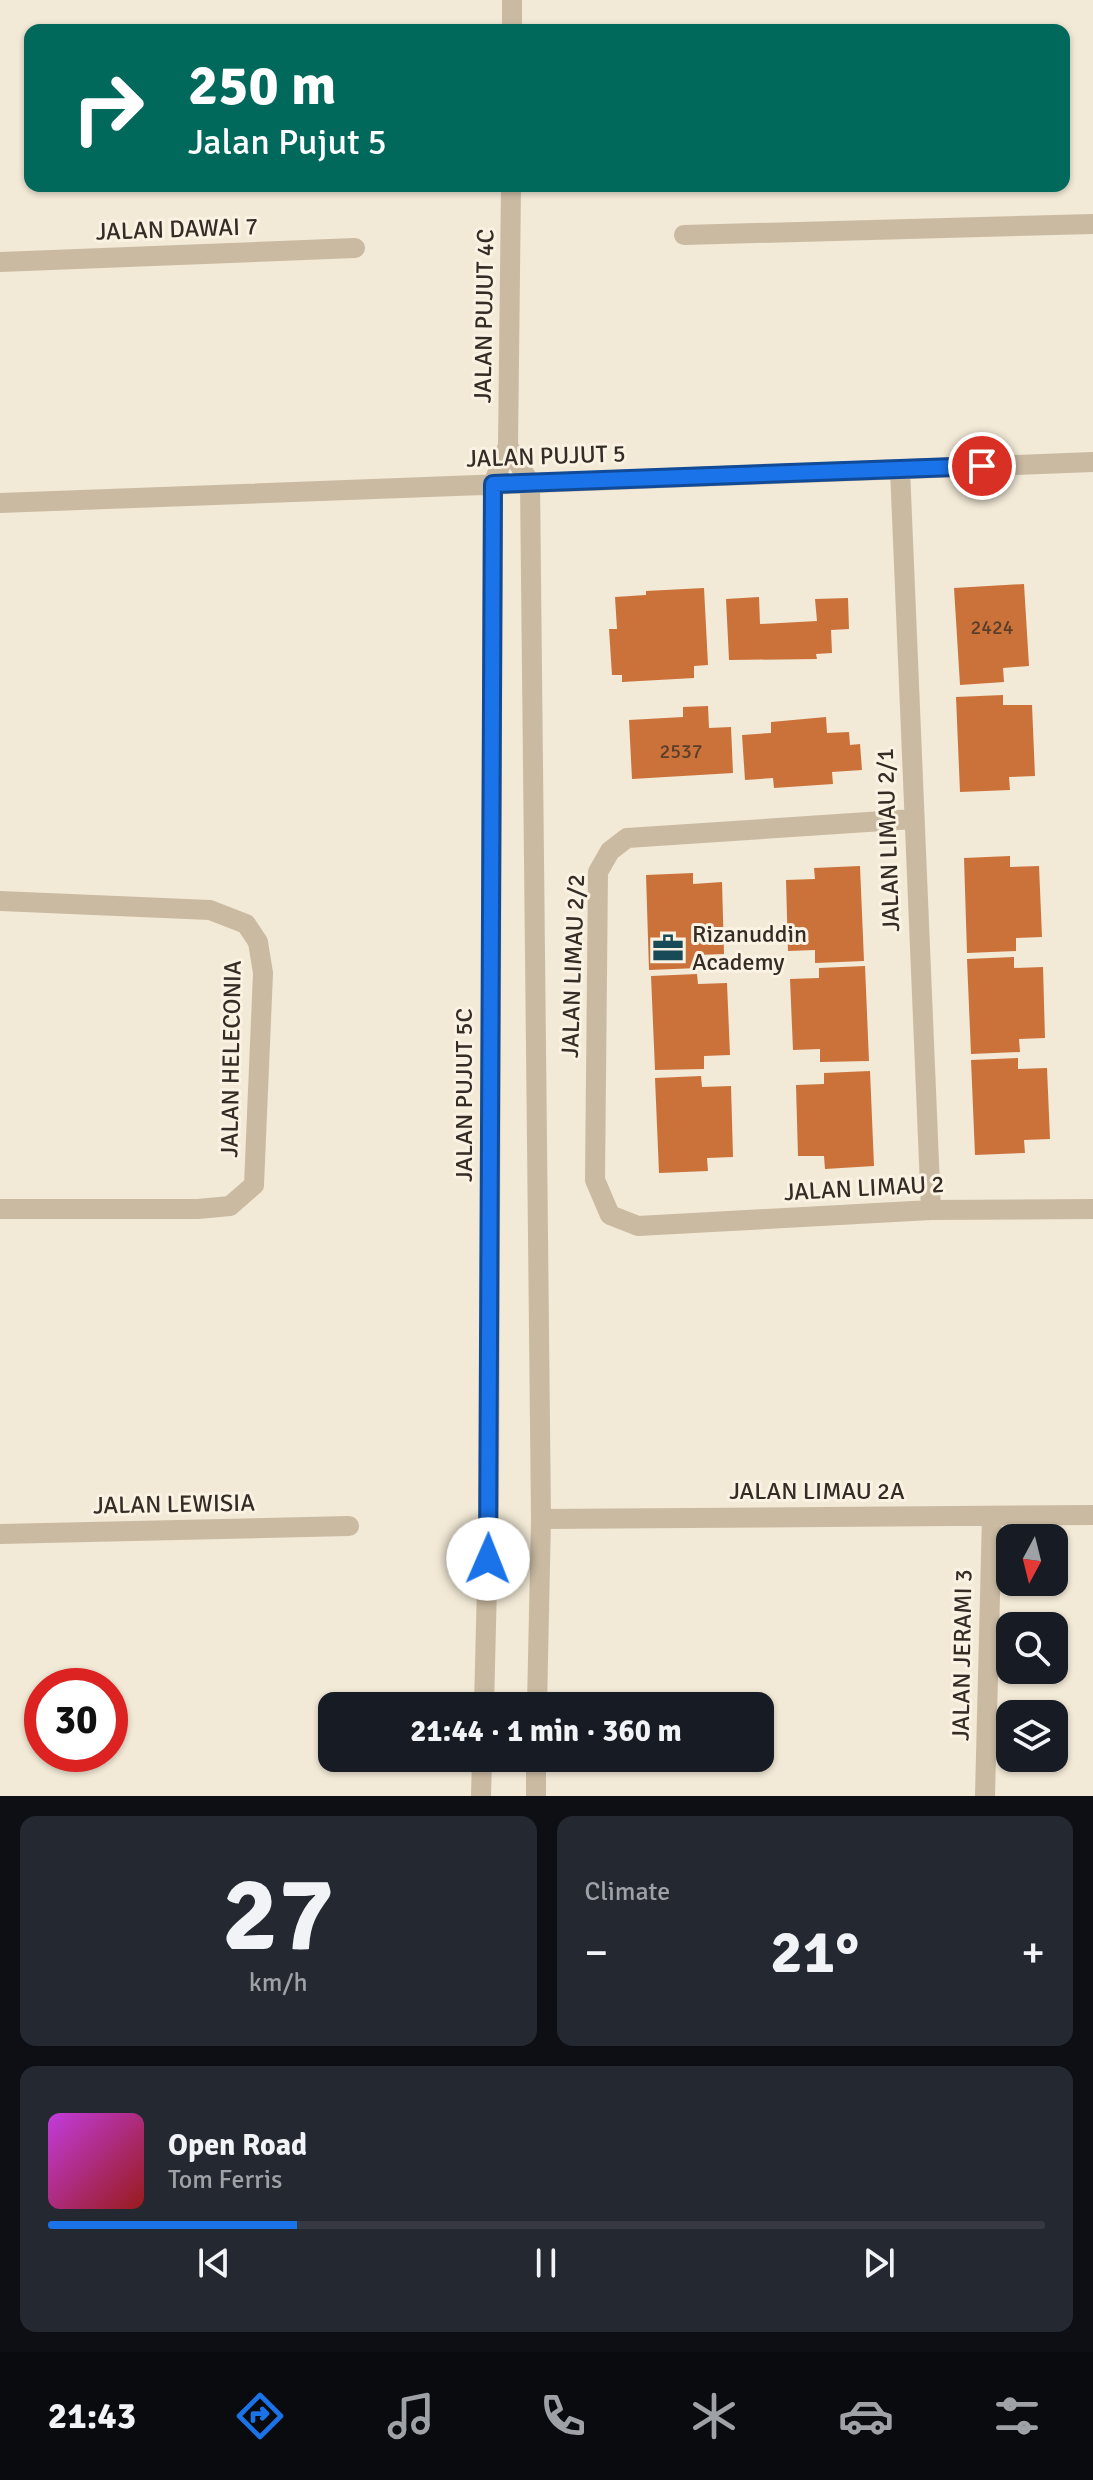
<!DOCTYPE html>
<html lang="en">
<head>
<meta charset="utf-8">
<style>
	:root { --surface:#171b24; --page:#242831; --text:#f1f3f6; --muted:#9ea1a6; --line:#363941; --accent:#1a73e8 }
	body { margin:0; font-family:Signika,sans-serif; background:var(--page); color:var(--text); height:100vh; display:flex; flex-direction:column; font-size:30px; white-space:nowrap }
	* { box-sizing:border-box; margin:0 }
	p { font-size:26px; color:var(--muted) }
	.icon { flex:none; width:44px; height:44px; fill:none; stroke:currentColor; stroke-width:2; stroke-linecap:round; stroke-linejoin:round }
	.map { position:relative; height:1796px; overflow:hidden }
	.side { display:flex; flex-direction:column; gap:20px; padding:20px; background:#0d0f14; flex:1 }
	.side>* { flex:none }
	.hud { position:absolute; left:24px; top:24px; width:1046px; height:168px; border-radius:16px; box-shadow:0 2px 6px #0004; background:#00695c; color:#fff; overflow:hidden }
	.needle { width:52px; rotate:187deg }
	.controls { position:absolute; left:996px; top:1524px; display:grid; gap:16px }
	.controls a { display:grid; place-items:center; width:72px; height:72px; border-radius:16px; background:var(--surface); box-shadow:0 2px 6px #0004; font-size:40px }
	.speed { position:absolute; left:24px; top:1668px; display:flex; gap:16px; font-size:40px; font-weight:700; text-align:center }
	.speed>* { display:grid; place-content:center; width:104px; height:104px; border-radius:50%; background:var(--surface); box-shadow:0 2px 6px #0004; line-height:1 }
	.speed .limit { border:12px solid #d22; background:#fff; color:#111 }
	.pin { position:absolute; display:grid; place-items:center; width:68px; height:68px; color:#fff; margin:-34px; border:4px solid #fff; border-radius:50%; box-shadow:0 2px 8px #0007 }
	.me { position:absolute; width:88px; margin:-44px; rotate:1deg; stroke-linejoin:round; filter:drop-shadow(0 0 6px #0008) }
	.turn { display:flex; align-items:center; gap:28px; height:168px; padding:0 32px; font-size:36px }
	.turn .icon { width:104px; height:104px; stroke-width:2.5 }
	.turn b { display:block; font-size:56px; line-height:68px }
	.big { font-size:60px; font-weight:700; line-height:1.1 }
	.side .card { flex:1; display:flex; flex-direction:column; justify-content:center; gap:12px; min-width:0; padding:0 28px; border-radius:16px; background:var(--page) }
	.side .dial { align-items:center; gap:0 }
	.dial b { font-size:104px; line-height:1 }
	.song { display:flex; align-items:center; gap:24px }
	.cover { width:96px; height:96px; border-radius:12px; background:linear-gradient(135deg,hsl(290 70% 55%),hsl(0 70% 35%)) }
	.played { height:8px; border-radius:4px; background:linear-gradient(90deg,var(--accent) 25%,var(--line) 25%) }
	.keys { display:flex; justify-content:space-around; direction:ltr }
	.heat { display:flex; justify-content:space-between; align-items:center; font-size:44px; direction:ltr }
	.side .tiles { flex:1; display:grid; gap:20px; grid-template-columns:1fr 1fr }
	.card:last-child { grid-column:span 2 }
	.trip { position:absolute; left:318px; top:1692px; width:456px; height:80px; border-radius:16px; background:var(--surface); box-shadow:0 2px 6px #0004; font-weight:700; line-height:80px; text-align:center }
	.tabs { display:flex; height:128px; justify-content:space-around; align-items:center; background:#090b0e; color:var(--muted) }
	.tabs .icon { width:56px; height:56px }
	.tabs .active { color:var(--accent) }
	.tabs b { font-size:36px; color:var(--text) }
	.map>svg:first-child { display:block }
	.building { fill:#cb723b }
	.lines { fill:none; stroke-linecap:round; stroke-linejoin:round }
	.street { stroke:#cabaa2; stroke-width:20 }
	.route-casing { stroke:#114b97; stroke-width:20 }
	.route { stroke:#1a73e8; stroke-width:14 }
	.labels { text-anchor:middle; stroke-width:6; stroke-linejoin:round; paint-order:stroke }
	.number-label { font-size:20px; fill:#5a3e2a }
	.street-label { font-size:24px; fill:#342c25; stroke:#faf2e3 }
	.poi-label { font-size:24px; fill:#342c25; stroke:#faf2e3; text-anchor:start }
</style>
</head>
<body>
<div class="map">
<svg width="1093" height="1796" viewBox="0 0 1093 1796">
	<rect width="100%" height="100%" fill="#f2e9d6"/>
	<!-- building -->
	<path class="building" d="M1024 584 1029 666 1003 668 1004 682 960 685 954 588Z
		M704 588 708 665 694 666V678L622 682V675H612L609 629H617L615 597 646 595V591Z
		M759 597 760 624 817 621 815 599 848 598 849 629 831 630 832 653 816 654 817 659 729 660 726 599Z
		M1003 695V705H1032L1035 776 1009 777 1010 790 960 792 956 697Z
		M708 706 709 728 731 727 733 773 632 779 629 720 683 717V707Z
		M826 717 827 733 849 732 850 745 860 744 862 770 832 772 833 784 774 788 773 778 745 780 742 735 771 733V722Z
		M1010 856V867L1039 866 1042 937 1016 938V951L967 953 964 858Z
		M860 866 864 961 815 963V950L788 951 786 880 815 879 814 868Z
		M693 873V884L722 882 724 954 698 955 699 968 649 970 646 875Z
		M1014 957V968L1043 967 1045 1038 1019 1039 1020 1052 971 1054 967 959Z
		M865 966 869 1061 820 1062V1049L793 1050 790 979 819 978V968Z
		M697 974 698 984 727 983 730 1055 704 1056V1069L655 1070 651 976Z
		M1018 1058V1069L1047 1068 1050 1139 1024 1140 1025 1153 975 1155 971 1060Z
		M870 1071 874 1166 825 1169 824 1156H798L796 1085 824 1084V1073Z
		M701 1076 702 1087 731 1086 733 1157 707 1158 708 1171 659 1173 655 1078Z"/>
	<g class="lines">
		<!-- street -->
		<path class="street" d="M512 30V0
			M684 235 1093 224
			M0 262 355 248
			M508 446 530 483 541 1519 537 1706
			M900 469 931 1210
			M0 503 1093 462
			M913 819 627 838 610 851 598 872 595 1180 610 1215 638 1226 931 1210 1093 1209
			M0 901 210 910 246 924 258 942 263 973 254 1185 230 1206 198 1209H0
			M541 1519 1093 1515
			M0 1534 349 1526
			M484 1706 489 1505 493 484 508 446 511 186
			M481 1796 482 1758
			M536 1796V1758
			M985 1796 992 1516"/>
	</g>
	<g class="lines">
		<defs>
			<path id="route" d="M488 1559 493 484 982 466"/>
		</defs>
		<!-- route casing -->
		<use href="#route" class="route-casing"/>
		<!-- route -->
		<use href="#route" class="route"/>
	</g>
	<!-- icons -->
	<defs>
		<symbol id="office-bare" viewBox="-9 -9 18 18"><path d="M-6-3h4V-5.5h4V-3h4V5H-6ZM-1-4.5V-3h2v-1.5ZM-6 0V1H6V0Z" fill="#194a57" stroke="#faf2e3" stroke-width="2.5" paint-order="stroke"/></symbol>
	</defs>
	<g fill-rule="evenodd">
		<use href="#office-bare" x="646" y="926" width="44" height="44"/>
	</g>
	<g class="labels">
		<!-- number labels -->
		<g class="number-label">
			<text x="992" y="634">2424</text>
			<text x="681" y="758">2537</text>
		</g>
		<!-- street labels -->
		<g class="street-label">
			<text transform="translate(177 229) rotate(-2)" y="8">JALAN DAWAI 7</text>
			<text transform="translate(484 316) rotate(-89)" y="8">JALAN PUJUT 4C</text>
			<text transform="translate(546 456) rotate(-2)" y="8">JALAN PUJUT 5</text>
			<text transform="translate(888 840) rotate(-92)" y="8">JALAN LIMAU 2/1</text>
			<text transform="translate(573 966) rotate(-88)" y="8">JALAN LIMAU 2/2</text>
			<text transform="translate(231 1059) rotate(-89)" y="8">JALAN HELECONIA</text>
			<text transform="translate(464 1095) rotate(-90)" y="8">JALAN PUJUT 5C</text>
			<text transform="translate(864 1188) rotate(-3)" y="8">JALAN LIMAU 2</text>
			<text x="817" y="1499">JALAN LIMAU 2A</text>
			<text transform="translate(174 1504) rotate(-1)" y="8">JALAN LEWISIA</text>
			<text transform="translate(962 1655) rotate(-89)" y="8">JALAN JERAMI 3</text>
		</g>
		<!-- poi labels -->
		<g class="poi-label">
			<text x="692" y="942">Rizanuddin<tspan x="692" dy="28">Academy</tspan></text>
		</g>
	</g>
</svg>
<div class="controls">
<a><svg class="needle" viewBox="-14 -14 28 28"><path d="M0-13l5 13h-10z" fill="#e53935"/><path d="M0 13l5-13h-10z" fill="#9ea1a6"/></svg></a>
<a><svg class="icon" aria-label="search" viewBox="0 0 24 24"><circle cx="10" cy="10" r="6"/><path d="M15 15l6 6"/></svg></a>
<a><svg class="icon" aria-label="layers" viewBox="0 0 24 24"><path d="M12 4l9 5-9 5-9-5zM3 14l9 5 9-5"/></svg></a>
</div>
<div class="speed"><div class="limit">30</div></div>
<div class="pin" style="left:982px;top:466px;background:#d93025"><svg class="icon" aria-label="arrive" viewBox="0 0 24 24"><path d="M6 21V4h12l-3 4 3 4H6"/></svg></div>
<svg class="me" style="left:488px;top:1559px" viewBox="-20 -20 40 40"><circle r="19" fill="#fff"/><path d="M0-13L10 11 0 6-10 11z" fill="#1a73e8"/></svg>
<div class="trip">21:44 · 1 min · 360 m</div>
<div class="hud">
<div class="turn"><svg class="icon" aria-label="right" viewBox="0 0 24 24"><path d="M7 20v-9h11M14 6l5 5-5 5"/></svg><div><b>250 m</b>Jalan Pujut 5</div></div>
</div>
</div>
<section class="side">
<div class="tiles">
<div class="card dial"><b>27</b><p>km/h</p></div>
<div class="card"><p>Climate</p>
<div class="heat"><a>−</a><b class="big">21°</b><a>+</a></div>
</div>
<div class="card">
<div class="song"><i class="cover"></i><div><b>Open Road</b><p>Tom Ferris</p></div></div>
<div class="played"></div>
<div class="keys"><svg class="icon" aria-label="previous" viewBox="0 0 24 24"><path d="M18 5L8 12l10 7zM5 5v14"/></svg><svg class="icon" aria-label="pause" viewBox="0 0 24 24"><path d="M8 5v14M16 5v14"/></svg><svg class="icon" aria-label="next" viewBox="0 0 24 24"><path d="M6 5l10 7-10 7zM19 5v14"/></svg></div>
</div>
</div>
</section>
<nav class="tabs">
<b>21:43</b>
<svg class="icon active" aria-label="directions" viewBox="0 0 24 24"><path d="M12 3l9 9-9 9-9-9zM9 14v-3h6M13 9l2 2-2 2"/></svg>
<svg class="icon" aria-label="music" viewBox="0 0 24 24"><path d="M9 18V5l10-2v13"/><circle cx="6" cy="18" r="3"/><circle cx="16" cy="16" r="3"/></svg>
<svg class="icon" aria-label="phone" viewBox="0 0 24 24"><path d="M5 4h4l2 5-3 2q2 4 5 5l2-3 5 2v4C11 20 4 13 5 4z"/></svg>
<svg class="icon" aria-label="climate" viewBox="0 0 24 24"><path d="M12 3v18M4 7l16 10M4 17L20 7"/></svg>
<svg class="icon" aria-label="car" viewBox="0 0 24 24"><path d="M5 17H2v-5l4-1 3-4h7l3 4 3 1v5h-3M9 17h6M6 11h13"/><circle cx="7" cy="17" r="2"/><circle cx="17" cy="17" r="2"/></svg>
<svg class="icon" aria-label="filters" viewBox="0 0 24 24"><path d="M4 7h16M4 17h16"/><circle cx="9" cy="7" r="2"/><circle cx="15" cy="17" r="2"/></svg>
</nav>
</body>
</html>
